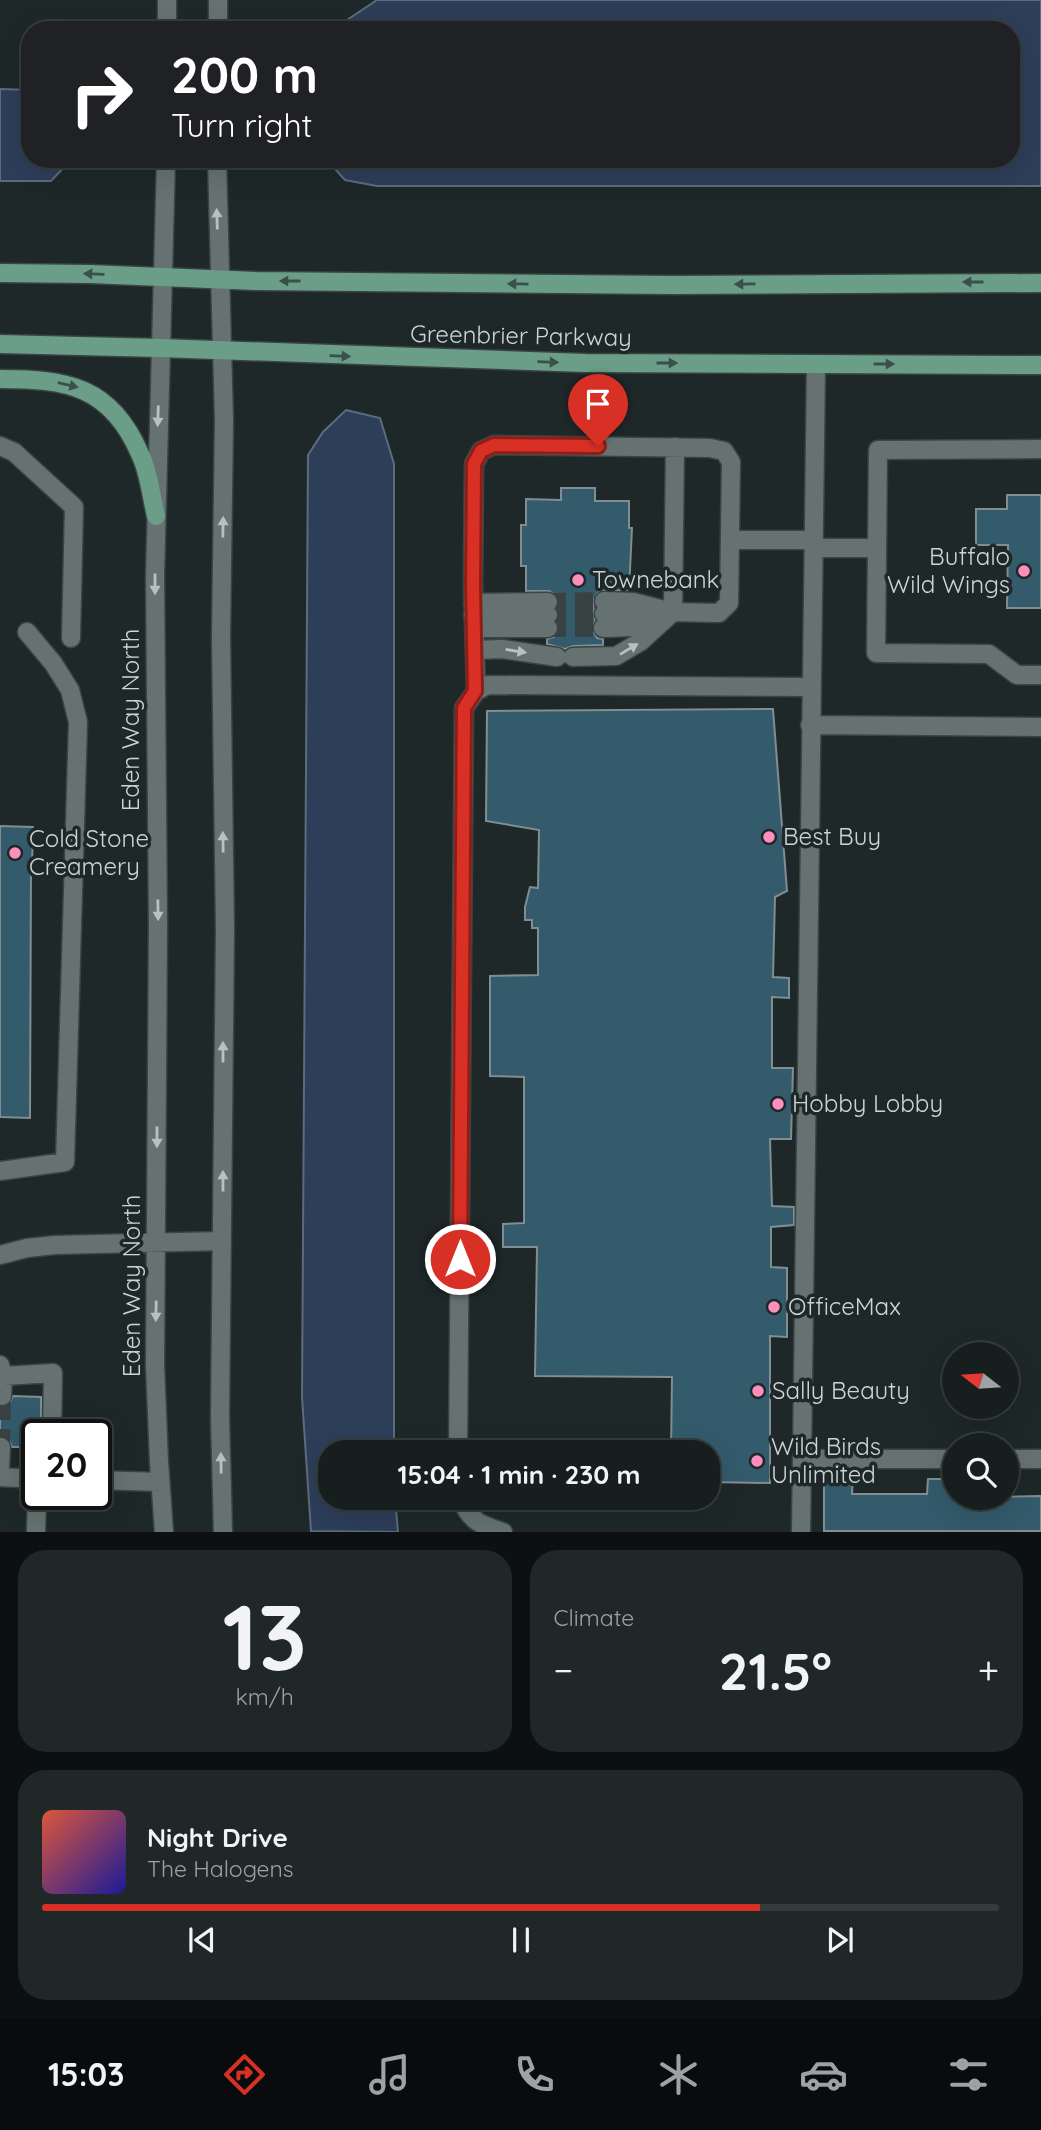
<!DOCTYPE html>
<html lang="en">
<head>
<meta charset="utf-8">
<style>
	:root { --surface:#161e1e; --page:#1f2727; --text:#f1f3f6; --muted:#9ea2a4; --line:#353c3c; --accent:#d93025 }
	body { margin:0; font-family:Quicksand,sans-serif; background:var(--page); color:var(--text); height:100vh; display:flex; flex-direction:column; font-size:26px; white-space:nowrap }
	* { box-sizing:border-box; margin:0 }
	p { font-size:23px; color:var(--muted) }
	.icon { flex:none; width:38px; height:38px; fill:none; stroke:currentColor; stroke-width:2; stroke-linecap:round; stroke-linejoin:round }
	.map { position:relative; height:1532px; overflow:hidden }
	.drawer { display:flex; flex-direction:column; gap:18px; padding:18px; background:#0c1010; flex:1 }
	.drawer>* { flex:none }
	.hud { position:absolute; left:21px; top:21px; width:999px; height:147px; border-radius:28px; box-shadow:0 7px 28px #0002,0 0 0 2px var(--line); background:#202124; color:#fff; overflow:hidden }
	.needle { width:46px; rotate:287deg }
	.fabs { position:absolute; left:942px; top:1342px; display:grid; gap:14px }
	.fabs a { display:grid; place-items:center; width:77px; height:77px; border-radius:50%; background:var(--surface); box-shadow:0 7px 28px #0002,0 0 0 2px var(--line); font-size:35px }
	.speed { position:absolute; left:21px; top:1419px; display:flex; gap:14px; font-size:35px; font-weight:700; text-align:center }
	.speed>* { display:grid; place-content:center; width:91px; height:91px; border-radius:50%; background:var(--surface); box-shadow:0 7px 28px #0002,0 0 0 2px var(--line); line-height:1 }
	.speed .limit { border:4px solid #111; border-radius:10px; background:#fff; color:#111 }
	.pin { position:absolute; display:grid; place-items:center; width:60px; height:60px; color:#fff; margin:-72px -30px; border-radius:50% 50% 50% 0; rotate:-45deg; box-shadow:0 0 7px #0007 }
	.pin .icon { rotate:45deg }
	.me { position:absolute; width:77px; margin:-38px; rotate:0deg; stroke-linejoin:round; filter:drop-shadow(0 0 5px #0008) }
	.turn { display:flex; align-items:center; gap:24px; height:147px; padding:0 35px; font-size:32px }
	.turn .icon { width:91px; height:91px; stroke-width:2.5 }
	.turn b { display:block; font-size:49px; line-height:60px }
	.big { font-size:52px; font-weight:700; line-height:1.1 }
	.drawer .tile { flex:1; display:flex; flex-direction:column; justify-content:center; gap:10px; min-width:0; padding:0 24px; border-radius:28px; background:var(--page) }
	.drawer .dial { align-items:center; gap:0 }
	.dial b { font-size:91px; line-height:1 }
	.song { display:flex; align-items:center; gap:21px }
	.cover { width:84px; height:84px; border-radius:10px; background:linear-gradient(135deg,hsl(10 70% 55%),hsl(240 70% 35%)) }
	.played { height:7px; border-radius:4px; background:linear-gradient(90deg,var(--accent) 75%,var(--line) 75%) }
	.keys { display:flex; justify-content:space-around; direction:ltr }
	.heat { display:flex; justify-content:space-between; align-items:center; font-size:38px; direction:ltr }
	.drawer .tiles { flex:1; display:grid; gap:18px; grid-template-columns:1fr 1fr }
	.tile:last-child { grid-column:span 2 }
	.trip { position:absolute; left:318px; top:1440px; width:402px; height:70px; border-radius:28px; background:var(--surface); box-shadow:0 7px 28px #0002,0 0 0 2px var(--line); font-weight:700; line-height:70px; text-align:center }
	.dock { display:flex; height:112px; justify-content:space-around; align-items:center; background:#090c0c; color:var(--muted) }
	.dock .icon { width:49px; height:49px }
	.dock .active { color:var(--accent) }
	.dock b { font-size:32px; color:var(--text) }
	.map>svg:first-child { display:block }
	.water { fill:#2d3e59; stroke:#5d6b7e; stroke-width:2 }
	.building { fill:#335b6b; stroke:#828d91; stroke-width:2 }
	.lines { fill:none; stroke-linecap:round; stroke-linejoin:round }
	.minor-tunnel { stroke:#384242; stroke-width:18; stroke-dasharray:18 9; stroke-linecap:butt }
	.minor-casing { stroke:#3a4444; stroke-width:21 }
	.major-casing { stroke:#3a4444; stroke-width:21 }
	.minor { stroke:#667271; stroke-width:18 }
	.major { stroke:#6b9e88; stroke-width:18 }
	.oneway { fill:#b8c0c0 }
	.oneway2 { fill:#39514a }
	.route-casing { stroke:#8d1f18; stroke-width:18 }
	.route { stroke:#d93025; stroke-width:12 }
	.poi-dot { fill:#fe8ebc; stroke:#1e2828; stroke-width:2.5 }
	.labels { text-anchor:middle; stroke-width:7; stroke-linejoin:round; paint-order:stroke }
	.street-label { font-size:24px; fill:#cdd4d4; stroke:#1e2828 }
	.poi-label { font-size:24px; fill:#cdd4d4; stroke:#1e2828; text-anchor:start }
</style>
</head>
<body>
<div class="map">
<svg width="1041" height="1532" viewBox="0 0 1041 1532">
	<rect width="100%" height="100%" fill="#1e2828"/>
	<!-- water -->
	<path class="water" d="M377 0H1041V186H377L345 180 326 159H1012V30H332Z
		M0 89 30 90V159H68L67 164 51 181H0Z
		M346 410 380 418 394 464V1452H331V1498H395L398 1532 311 1531 302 1397 308 455 323 432Z"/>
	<!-- building -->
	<path class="building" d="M561 488H595V501H629V528H632L629 590 599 591 593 600 595 621 592 629 597 638 603 639V645L573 646 565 649 547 644V639L554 637 559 629 557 621 559 616 558 597 549 591H526V566H521V525H526V499L561 500Z
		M1007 495H1041V608H1007L1008 545H976V509H1007Z
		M773 709 787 891 775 897 773 977 789 978V998L772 997V1068H793L791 1139H770L772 1206 794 1207V1225L771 1227V1267L787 1268V1337L770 1336V1483L709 1482V1452H671L672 1377 535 1376 537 1247H503V1224L524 1223V1077L490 1076V976L538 975V928H532V920H525V907L530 887 538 888 539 830 486 821 487 711Z
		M0 826 33 827 32 868H31L30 1118 0 1117Z
		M13 1396 41 1397V1435H37V1447H12L8 1438 0 1436V1407L8 1406Z
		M824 1477H853L852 1494H927L928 1479H954V1498L1041 1496V1531H824Z"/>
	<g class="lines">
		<!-- minor-tunnel -->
		<path class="minor-tunnel" d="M548 602 604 601
			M548 615 604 614
			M548 628H603
			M1 1447 2 1396"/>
		<defs>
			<path id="minor" d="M167 30V0
				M218 30V0
				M217 159 224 421 221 637 225 930 220 1417 223 1532
				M816 364 802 1459H954
				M0 446 14 452 74 507 71 638
				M1041 449 878 450 876 653 989 654 1017 675H1041
				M730 540H813
				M813 548H877
				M604 601 633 602 672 612
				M473 603 548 602
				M604 614 638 613
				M473 615H548
				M474 628H548
				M603 628 632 627 666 615
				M475 650 502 649 557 657
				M573 657 616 656 640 642 673 612
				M476 691 473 585 474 464 481 451 494 445 710 448 724 451 731 462 729 603 719 613 673 612 675 447
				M810 725 1041 727
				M0 1171 65 1162 78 722 70 690 53 663 27 632
				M0 1255 27 1248 55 1245 222 1241
				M0 1365 3 1376 53 1373 52 1435
				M0 1376H3L2 1396
				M458 1452 464 708 476 691 488 685 811 687
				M1006 1459H1041
				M0 1468 1 1447
				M0 1477 37 1479
				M96 1480 160 1482
				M461 1498C470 1522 481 1525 503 1532
				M36 1532 37 1494
				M164 1532 159 1462 155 1365 158 924 155 576 166 159
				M801 1532 802 1459"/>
			<path id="major" d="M0 273 90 274 256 281 672 285 1041 283
				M0 344 160 348 585 363 1041 365
				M0 379C67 379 111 386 140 454 149 472 151 496 156 516"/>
		</defs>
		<!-- minor casing -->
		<use href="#minor" class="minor-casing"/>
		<!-- major casing -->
		<use href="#major" class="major-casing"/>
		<!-- minor -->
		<use href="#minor" class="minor"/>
		<!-- major -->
		<use href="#major" class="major"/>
	</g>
	<!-- one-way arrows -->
	<defs><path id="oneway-solid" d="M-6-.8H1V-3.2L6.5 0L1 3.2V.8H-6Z" transform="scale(1.75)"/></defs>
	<g class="oneway">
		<use href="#oneway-solid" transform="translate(217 219) rotate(-92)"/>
		<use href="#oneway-solid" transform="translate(158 416) rotate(92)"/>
		<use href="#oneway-solid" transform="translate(223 527) rotate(-89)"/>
		<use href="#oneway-solid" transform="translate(155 584) rotate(90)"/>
		<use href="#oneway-solid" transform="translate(629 649) rotate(-31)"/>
		<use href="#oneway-solid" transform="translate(516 651) rotate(9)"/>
		<use href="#oneway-solid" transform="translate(223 842) rotate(-91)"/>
		<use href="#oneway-solid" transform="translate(158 910) rotate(89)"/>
		<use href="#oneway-solid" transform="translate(223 1052) rotate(-90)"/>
		<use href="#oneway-solid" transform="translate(157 1137) rotate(90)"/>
		<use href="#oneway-solid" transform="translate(223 1181) rotate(-90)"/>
		<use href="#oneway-solid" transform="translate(156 1311) rotate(91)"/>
		<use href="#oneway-solid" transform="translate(221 1463) rotate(-91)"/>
	</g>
	<g class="oneway2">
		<use href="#oneway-solid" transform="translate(94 274) rotate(-178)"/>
		<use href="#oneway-solid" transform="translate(290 281) rotate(-180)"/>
		<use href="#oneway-solid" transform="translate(973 282) rotate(-180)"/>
		<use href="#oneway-solid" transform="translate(518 284) rotate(-179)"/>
		<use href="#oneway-solid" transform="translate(745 284) rotate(179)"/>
		<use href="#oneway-solid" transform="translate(340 356) rotate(2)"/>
		<use href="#oneway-solid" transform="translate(548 362) rotate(2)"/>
		<use href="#oneway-solid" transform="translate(667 363)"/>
		<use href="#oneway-solid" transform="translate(884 364)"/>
		<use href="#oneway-solid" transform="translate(68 385) rotate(13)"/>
	</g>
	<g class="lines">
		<defs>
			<path id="route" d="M460 1259 464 708 475 691 473 585 474 464 481 451 494 445 598 446"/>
		</defs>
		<!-- route casing -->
		<use href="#route" class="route-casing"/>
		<!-- route -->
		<use href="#route" class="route"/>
	</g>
	<!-- markers -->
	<g class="poi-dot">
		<circle cx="1024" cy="571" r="7"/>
		<circle cx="578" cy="580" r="7"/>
		<circle cx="769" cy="837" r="7"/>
		<circle cx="15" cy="853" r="7"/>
		<circle cx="778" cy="1104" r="7"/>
		<circle cx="774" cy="1307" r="7"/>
		<circle cx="758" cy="1391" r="7"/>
		<circle cx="757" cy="1461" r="7"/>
	</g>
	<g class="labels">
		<!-- street labels -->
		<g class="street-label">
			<text transform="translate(521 336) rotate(1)" y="8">Greenbrier Parkway</text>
			<text transform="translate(131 720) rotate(-90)" y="8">Eden Way North</text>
			<text transform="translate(132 1286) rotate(-90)" y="8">Eden Way North</text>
		</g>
		<!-- poi labels -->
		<g class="poi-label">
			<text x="1010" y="565" text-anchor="end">Buffalo<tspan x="1010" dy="28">Wild Wings</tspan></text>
			<text x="592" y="588">Townebank</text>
			<text x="783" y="845">Best Buy</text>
			<text x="29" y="847">Cold Stone<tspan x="29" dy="28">Creamery</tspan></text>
			<text x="792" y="1112">Hobby Lobby</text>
			<text x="788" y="1315">OfficeMax</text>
			<text x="772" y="1399">Sally Beauty</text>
			<text x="771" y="1455">Wild Birds<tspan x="771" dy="28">Unlimited</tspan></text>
		</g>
	</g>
</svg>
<div class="fabs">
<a><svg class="needle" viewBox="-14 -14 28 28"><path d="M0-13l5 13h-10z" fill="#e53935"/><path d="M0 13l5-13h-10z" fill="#9ea2a4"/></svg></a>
<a><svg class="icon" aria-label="search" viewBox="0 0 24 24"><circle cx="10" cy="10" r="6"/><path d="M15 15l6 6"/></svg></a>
</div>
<div class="speed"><div class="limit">20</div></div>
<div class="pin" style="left:598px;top:446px;background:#d93025"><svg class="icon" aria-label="arrive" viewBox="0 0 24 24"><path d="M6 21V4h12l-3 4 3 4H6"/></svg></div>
<svg class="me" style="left:460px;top:1259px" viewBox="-20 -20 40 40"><circle r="17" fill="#d93025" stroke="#fff" stroke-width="3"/><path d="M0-11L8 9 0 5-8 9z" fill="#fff"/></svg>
<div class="trip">15:04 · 1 min · 230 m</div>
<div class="hud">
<div class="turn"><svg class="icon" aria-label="right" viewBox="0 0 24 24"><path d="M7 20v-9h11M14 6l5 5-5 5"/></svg><div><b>200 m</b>Turn right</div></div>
</div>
</div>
<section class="drawer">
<div class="tiles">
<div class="tile dial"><b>13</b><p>km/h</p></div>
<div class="tile"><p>Climate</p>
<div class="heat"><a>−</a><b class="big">21.5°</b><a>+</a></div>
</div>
<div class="tile">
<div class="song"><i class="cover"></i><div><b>Night Drive</b><p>The Halogens</p></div></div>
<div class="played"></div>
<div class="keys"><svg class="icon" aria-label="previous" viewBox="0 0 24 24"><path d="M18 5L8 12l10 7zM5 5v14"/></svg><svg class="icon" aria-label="pause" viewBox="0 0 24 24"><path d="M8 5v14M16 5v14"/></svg><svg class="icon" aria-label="next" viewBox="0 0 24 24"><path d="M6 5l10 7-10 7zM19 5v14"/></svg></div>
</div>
</div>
</section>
<nav class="dock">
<b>15:03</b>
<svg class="icon active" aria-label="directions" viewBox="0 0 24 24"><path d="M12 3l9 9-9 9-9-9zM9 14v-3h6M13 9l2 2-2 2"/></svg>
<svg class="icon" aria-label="music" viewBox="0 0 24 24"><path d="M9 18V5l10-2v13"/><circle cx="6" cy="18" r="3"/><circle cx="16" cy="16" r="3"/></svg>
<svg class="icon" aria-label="phone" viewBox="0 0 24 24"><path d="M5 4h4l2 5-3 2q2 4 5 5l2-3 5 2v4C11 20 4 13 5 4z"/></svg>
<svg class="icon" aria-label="climate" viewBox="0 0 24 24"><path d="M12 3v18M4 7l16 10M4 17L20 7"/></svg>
<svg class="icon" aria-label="car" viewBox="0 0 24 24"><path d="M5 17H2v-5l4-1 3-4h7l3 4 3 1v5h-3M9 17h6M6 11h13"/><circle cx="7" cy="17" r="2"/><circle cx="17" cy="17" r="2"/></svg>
<svg class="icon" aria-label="filters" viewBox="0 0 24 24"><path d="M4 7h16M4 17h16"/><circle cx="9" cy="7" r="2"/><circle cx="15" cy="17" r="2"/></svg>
</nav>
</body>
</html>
